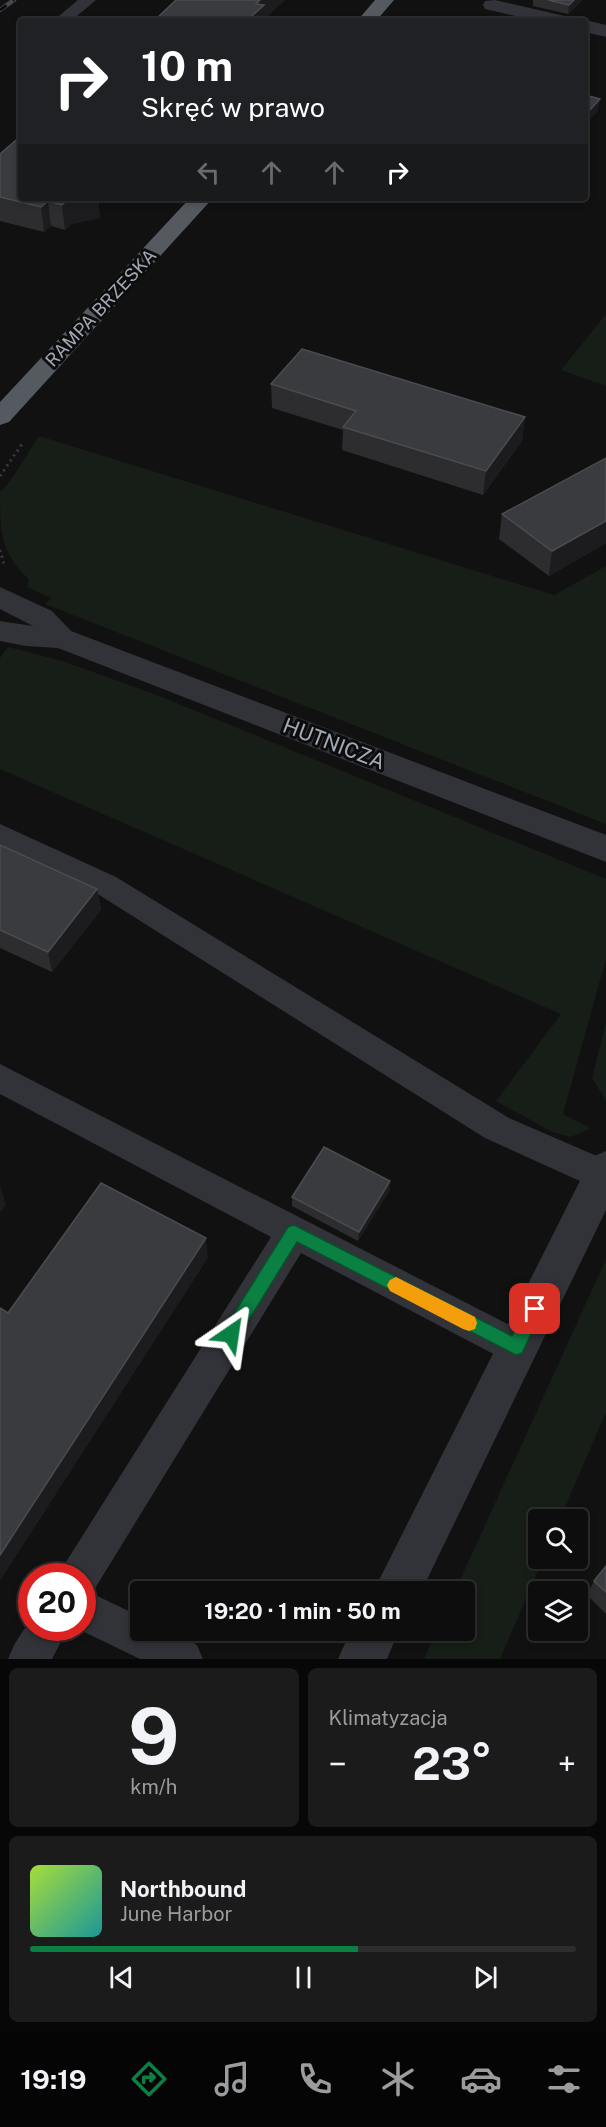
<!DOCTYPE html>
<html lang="pl">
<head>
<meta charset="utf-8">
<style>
	:root { --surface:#0d0d0e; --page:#1b1b1c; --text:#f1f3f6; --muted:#9a9c9e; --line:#2d2d2e; --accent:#0b8043 }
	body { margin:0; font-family:"Public Sans",sans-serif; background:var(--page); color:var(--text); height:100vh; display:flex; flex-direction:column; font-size:22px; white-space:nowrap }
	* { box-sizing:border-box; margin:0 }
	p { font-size:20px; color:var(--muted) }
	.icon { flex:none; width:33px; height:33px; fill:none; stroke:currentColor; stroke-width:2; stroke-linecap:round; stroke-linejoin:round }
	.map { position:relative; height:1659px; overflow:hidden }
	.panel { display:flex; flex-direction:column; gap:9px; padding:9px; background:#070708; flex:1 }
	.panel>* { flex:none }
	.guide { position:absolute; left:18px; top:18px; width:570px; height:183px; border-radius:6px; box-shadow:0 3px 9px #0003,0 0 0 2px var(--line); background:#202124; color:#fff; overflow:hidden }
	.fabs { position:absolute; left:528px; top:1509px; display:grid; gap:12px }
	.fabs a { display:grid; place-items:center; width:60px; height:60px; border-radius:6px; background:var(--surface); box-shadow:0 3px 9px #0003,0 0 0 2px var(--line); font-size:30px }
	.speed { position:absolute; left:18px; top:1563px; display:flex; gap:12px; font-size:30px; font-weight:700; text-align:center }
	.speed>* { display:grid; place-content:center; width:78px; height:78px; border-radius:50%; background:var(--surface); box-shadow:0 3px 9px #0003,0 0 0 2px var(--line); line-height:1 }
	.speed .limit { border:9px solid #d22; background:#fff; color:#111 }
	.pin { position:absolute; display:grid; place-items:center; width:51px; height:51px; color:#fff; margin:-26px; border-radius:12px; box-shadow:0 3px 9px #0006 }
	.me { position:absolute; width:66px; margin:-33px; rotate:32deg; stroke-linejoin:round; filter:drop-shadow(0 0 4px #0008) }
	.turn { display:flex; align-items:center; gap:21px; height:126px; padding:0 24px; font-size:27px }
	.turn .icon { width:78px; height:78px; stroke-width:2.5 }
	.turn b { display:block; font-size:42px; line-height:51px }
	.lanes { display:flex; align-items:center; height:57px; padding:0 24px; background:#0003; justify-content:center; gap:30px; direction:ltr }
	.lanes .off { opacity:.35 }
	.big { font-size:45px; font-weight:700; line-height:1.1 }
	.panel .widget { flex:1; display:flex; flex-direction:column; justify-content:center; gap:9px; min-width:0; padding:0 21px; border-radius:9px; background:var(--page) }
	.panel .dial { align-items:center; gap:0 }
	.dial b { font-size:78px; line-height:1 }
	.song { display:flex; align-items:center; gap:18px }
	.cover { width:72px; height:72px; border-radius:9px; background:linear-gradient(135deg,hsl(80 70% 55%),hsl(180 70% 35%)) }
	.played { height:6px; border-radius:3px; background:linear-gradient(90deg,var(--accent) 60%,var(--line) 60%) }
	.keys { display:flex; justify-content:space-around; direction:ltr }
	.heat { display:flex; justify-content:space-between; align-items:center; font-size:33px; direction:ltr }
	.panel .tiles { flex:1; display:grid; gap:9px; grid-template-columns:1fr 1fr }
	.widget:last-child { grid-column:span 2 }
	.trip { position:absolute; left:130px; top:1581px; width:345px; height:60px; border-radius:6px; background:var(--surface); box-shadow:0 3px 9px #0003,0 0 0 2px var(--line); font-weight:700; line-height:60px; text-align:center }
	.menu { display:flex; height:96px; justify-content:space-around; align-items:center; background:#050506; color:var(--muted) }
	.menu .icon { width:42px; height:42px }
	.menu .active { color:var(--accent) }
	.menu b { font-size:27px; color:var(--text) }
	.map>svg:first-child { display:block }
	.green { fill:#171d17 }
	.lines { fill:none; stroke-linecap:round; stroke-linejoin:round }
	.path { stroke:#383a3f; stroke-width:3; stroke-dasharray:2 4; stroke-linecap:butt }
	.service { fill:#323338; fill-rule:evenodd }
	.minor { fill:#323338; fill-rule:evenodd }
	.trunk { fill:#555960; fill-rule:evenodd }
	.rail-casing { stroke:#45474d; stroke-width:4.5 }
	.rail { stroke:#0c0c0d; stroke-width:3; stroke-dasharray:8; stroke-linecap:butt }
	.wall { fill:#2d2d30 }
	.shaded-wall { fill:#1c1c1e }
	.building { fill:#393b3e; stroke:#4a4c51; stroke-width:1.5 }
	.route { fill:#0b8043; stroke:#07532c; stroke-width:1.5 }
	.slow { fill:#f59e0b }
	.labels { text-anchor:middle; stroke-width:6; stroke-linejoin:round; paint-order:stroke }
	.far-street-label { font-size:18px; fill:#a1a9b4; stroke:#0c0c0d }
	.street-label { font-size:21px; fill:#a1a9b4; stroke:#0c0c0d }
</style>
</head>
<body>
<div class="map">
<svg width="606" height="1659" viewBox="0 0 606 1659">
	<rect width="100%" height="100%" fill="#111112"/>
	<!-- green -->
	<path class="green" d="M606 314V386L561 370Z
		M39 436 554 595 606 566V824L45 604 51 598 27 587 29 579C0 554 0 529 0 492 12 483 28 451 39 436Z
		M8 647 63 661 162 697 606 879V959L563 1114 591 1128 571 1137 552 1132 496 1101 561 1014 0 769V658Z
		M606 1023V1101L592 1078Z
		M606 1259V1412L560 1519 538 1520V1558L543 1559 500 1659H424L437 1631 465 1630V1592L455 1591Z"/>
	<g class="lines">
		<!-- path -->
		<path class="path" d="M0 476 22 444
			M0 550 4 564"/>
		<!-- service -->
		<path class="service" d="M78 0H96L71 21H53Z
			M0 824 116 877 509 1118 606 1160V1189L591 1186 485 1138 96 893 0 848Z
			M0 1064 529 1335 534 1347 529 1359 516 1365 503 1359 301 1253 94 1590 89 1592 141 1617V1630H169L197 1645 203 1659H140L76 1628H82V1576H60L66 1562 271 1237 0 1094Z
			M32 1617V1628H68L52 1659H8L14 1645Z"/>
		<!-- minor -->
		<path class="minor" d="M495 0 569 17 571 21H537L485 9 483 5 485 1Z
			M585 20 606 25V37L585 32V21H582Z
			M0 587 52 611 71 631 606 835V862L58 648 26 646 0 641V621L33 626 0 609Z
			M606 1151V1210L421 1592H373L592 1157Z
			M351 1630H399L387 1659H338Z"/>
		<!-- trunk -->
		<path class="trunk" d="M375 0H394L376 21H357Z
			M190 198H213L9 422 0 425V402Z"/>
		<defs>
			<path id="rail" d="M0 10 14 0"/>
		</defs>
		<!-- rail casing -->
		<use href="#rail" class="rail-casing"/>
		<!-- rail -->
		<use href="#rail" class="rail"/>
	</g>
	<!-- wall -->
	<path class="wall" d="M533 0H582L568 14 533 6Z
		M0 154 21 198H98L100 218 71 224 65 230 51 226 44 232 0 221Z
		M271 384 525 417 522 441 483 495 342 450 343 430 272 408Z
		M606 458V543L549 576 499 539 502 514Z
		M0 845 97 889 101 910 52 972 0 948Z
		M390 1181V1190L358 1241 292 1206V1197Z
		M606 1566V1614L587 1595 594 1581Z"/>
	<!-- shaded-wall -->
	<path class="shaded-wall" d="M260 0H285L264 20V21H246L256 4Z
		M574 0H582L568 14 569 5Z
		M600 99 598 111 585 125V115Z
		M72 198H98L100 218 71 224 65 230 62 205 68 199Z
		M48 201 51 226 44 232 41 207Z
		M525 417 522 441 483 495 486 471Z
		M606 521V543L549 576 552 551Z
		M97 889 101 910 52 972 48 952Z
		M390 1181V1190L358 1241 359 1232Z
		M0 1185 6 1205 0 1213Z
		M206 1238 208 1258 0 1581V1555Z"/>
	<!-- building -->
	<path class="building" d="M176 0H260L256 4 264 5 246 21H154Z
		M548 0H574L569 5Z
		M585 95 600 99 585 115Z
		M21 136V198H72L68 199 62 205 48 201 41 207 0 197V154Z
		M302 349 525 417 486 471 343 427 356 411 271 384Z
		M606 458V521L552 551 502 514Z
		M0 845 97 889 48 952 0 930Z
		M324 1147 390 1181 359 1232 292 1197Z
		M101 1183 206 1238 0 1555V1308L8 1313Z
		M606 1566V1592L594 1581Z"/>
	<!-- route -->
	<path class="route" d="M294 1225 512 1336 529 1303 535 1301 541 1303 543 1309 522 1353 516 1355 297 1242 237 1339 231 1342 225 1339 222 1334 225 1328 288 1227Z"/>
	<!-- slow -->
	<path class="slow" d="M396 1277 475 1317 477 1323 475 1329 469 1331 463 1329 390 1291 387 1285 390 1280Z"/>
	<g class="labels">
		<!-- far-street labels -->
		<g class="far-street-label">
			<text transform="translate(101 308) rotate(-47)" y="6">RAMPA BRZESKA</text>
		</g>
		<!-- street labels -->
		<g class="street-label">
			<text transform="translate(334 744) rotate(21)" y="7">HUTNICZA</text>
		</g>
	</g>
</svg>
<div class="fabs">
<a><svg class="icon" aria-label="search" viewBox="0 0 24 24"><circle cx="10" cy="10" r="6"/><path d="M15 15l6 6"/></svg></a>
<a><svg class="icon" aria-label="layers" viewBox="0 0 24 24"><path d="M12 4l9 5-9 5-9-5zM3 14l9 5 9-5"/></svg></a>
</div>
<div class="speed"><div class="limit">20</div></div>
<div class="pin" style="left:535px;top:1309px;background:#d93025"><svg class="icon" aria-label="arrive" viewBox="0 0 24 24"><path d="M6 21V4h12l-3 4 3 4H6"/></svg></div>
<svg class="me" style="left:231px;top:1334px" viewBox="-20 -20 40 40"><path d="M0-17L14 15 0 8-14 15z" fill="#0b8043" stroke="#fff" stroke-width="4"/></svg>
<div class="trip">19:20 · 1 min · 50 m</div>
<div class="guide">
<div class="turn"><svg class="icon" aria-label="right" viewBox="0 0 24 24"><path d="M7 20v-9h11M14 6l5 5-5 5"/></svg><div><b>10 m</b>Skręć w prawo</div></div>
<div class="lanes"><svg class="icon off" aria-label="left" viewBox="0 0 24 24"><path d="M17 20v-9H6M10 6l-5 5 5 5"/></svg><svg class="icon off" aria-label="ahead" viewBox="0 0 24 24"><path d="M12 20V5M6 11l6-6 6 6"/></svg><svg class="icon off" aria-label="ahead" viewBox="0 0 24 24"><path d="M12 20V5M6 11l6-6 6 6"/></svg><svg class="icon" aria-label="right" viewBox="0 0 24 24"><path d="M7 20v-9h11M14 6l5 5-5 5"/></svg></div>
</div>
</div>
<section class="panel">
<div class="tiles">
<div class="widget dial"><b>9</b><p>km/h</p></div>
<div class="widget"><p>Klimatyzacja</p>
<div class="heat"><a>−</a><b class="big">23°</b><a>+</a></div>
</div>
<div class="widget">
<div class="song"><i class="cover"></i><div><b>Northbound</b><p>June Harbor</p></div></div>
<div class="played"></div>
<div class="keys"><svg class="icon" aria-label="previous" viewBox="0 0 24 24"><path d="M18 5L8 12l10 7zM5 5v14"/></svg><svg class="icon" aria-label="pause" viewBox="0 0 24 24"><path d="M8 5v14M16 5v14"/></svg><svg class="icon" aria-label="next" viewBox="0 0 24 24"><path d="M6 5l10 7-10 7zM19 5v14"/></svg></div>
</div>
</div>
</section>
<nav class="menu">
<b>19:19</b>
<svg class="icon active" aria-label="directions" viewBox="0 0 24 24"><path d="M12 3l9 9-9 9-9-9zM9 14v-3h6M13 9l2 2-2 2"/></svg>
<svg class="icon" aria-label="music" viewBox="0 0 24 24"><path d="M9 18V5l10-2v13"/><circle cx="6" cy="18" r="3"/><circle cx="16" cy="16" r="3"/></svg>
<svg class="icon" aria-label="phone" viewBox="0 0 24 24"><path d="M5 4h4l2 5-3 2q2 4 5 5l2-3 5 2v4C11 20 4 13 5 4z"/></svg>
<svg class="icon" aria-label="climate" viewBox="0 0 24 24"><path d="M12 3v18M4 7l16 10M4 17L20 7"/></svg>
<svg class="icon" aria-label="car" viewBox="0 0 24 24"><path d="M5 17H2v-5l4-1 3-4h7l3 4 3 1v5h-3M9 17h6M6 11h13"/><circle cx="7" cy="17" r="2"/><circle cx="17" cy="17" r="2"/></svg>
<svg class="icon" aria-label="filters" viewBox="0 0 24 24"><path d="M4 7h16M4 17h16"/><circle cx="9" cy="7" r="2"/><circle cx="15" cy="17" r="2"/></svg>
</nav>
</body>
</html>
